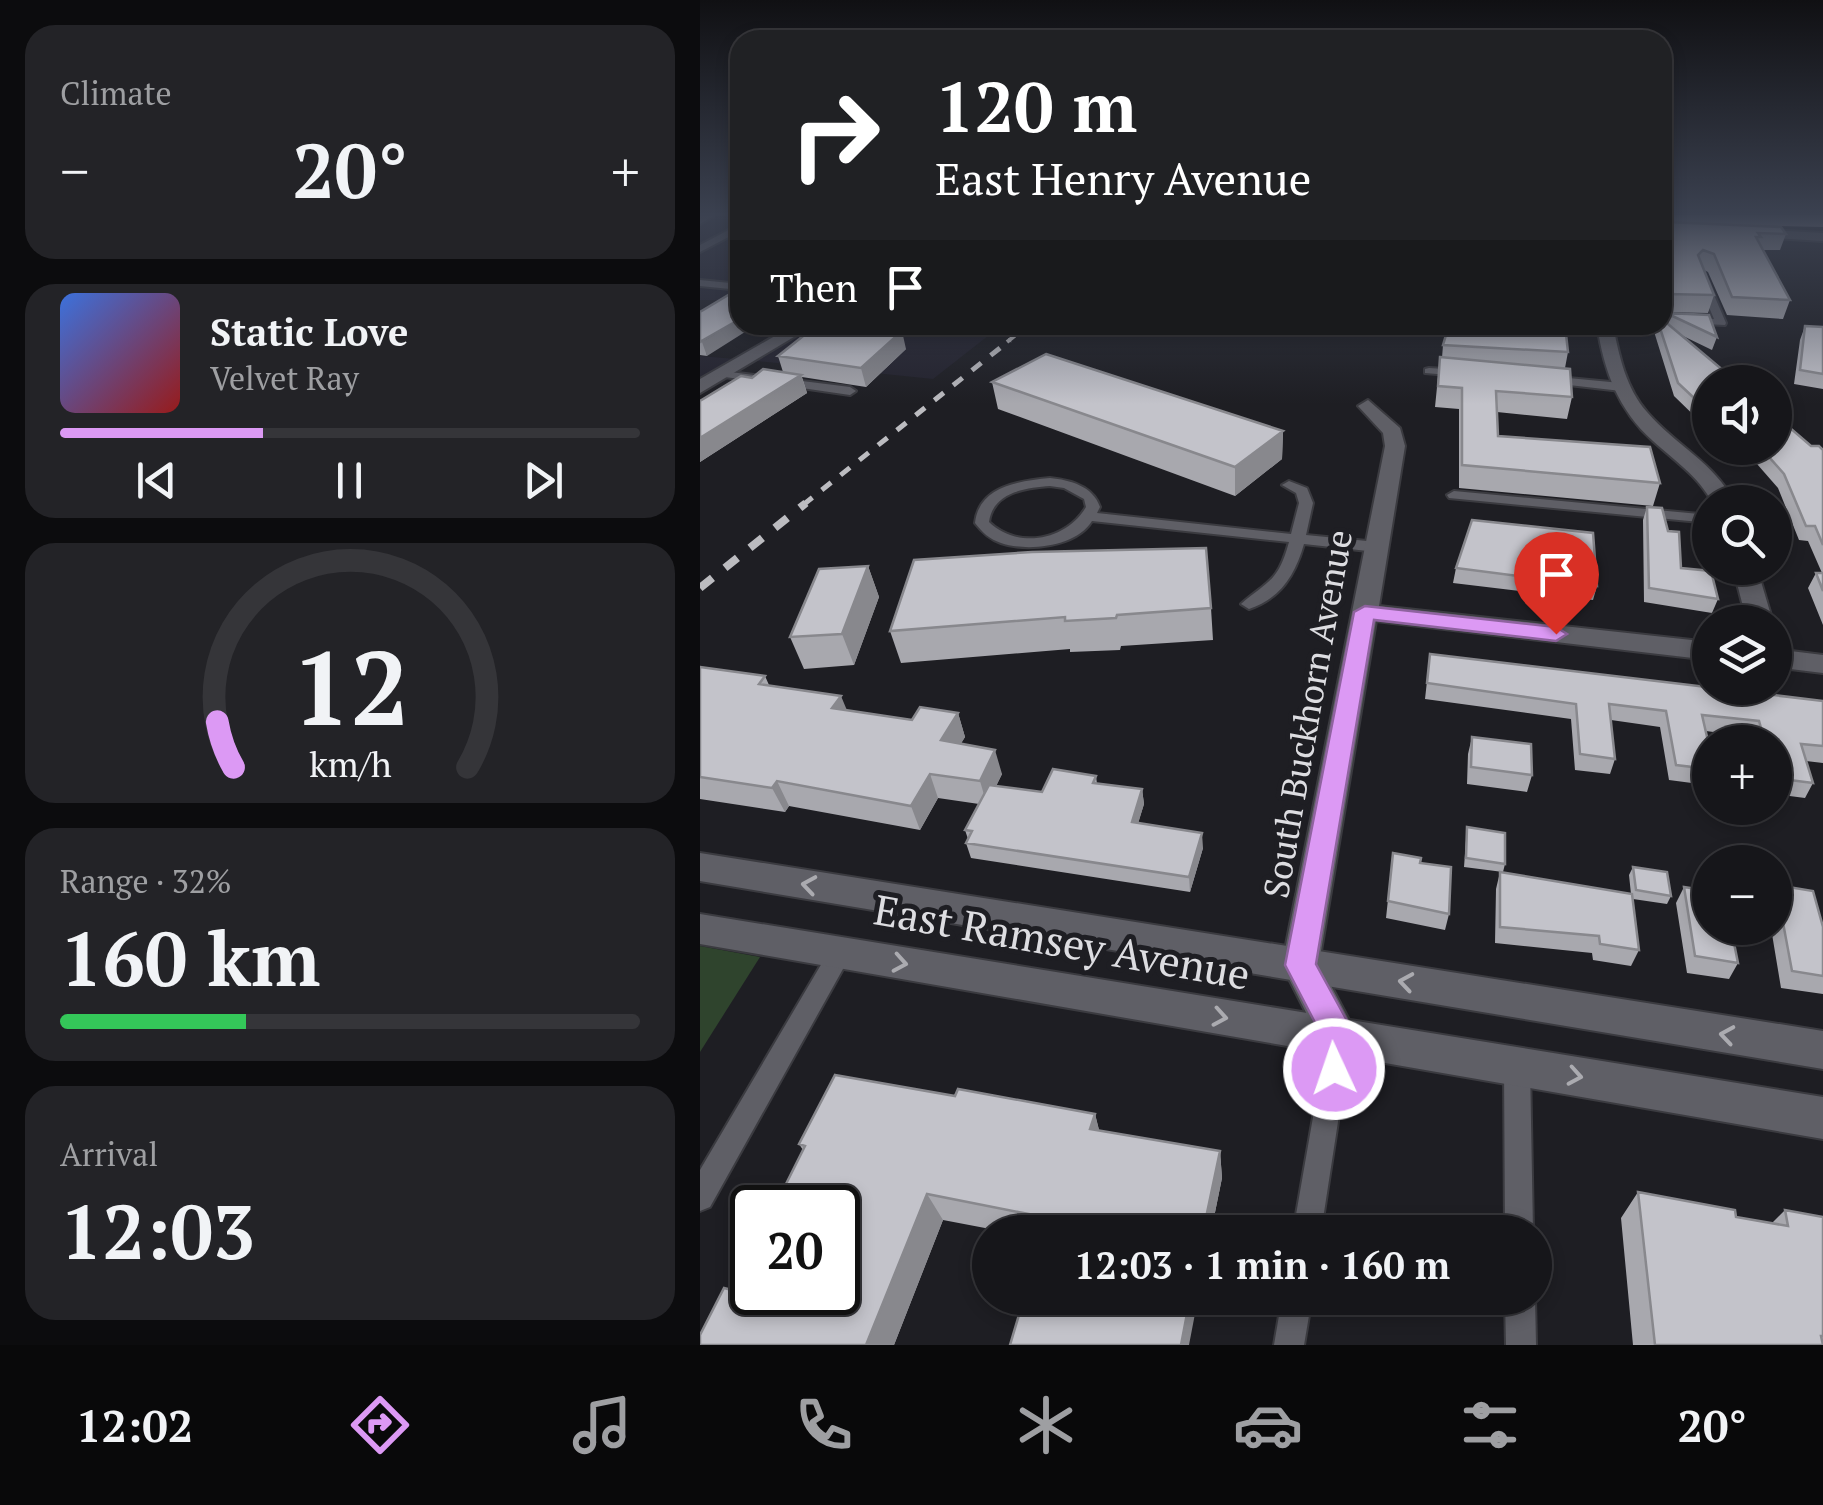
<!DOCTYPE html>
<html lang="en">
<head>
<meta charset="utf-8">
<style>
	:root { --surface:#16161a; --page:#232327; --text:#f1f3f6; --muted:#9e9fa2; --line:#353539; --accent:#dc99f4 }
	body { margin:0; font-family:"PT Serif",serif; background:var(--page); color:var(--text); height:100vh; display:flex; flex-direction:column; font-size:38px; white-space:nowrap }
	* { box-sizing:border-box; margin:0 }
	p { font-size:32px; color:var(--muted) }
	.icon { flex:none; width:55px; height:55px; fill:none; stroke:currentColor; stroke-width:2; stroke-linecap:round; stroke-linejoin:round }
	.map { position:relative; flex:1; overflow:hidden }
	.panel { display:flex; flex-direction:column; gap:25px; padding:25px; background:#0c0c0e; width:700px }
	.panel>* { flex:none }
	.guide { position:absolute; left:30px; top:30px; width:942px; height:305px; border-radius:30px; box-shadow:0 5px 15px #0003,0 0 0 2px var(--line); background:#202124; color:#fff; overflow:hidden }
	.controls { position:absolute; left:992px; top:365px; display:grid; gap:20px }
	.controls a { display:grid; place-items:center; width:100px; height:100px; border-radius:50%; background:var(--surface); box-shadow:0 5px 15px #0003,0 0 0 2px var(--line); font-size:50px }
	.speed { position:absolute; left:30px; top:1185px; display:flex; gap:20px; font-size:50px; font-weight:700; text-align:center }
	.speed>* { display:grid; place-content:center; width:130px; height:130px; border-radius:50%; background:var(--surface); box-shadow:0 5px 15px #0003,0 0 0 2px var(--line); line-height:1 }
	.speed .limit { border:5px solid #111; border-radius:15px; background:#fff; color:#111 }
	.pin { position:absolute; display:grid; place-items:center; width:85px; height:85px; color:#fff; margin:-102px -42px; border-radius:50% 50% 50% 0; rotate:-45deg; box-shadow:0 0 10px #0007 }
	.pin .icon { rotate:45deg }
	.me { position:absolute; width:110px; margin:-55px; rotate:357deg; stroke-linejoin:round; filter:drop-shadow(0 0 8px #0008) }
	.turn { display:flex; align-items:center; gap:35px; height:210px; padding:0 40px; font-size:45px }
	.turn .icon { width:130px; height:130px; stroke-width:2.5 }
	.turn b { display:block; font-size:70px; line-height:85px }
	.then { display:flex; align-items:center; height:95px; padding:0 40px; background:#0003; gap:20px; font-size:38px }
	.big { font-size:75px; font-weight:600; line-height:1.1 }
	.panel .widget { flex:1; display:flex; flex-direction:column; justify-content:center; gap:15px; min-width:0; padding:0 35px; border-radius:30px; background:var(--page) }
	.panel .dial { align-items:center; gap:0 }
	.dial svg { height:260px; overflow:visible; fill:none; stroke:var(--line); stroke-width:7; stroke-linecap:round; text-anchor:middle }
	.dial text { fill:var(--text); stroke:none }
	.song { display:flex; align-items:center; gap:30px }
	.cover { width:120px; height:120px; border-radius:15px; background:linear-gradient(135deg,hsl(220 70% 55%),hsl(0 70% 35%)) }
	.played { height:10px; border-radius:5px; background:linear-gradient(90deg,var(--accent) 35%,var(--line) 35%) }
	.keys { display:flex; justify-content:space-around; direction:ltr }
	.heat { display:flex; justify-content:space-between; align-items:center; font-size:55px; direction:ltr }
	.charge { height:15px; border-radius:8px; background:linear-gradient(90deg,#34c759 32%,var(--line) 0) }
	.trip { position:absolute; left:272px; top:1215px; width:580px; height:100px; border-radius:50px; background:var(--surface); box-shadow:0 5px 15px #0003,0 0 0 2px var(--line); font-weight:600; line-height:100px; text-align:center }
	.menu { display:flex; height:160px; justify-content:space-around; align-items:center; background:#09090a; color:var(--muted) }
	.menu .icon { width:70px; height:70px }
	.menu .active { color:var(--accent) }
	.menu b { font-size:45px; color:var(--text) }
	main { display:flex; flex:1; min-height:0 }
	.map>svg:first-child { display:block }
	.built { fill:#24232e }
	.green { fill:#2f442d }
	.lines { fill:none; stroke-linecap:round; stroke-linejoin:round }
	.service-casing { stroke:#3b3b40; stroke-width:4 }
	.minor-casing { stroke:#3b3b40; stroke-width:4 }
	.tertiary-casing { stroke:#3b3b40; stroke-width:4 }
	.service { fill:#5f5f66; fill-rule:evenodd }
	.minor { fill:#5f5f66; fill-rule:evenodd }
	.tertiary { fill:#5f5f66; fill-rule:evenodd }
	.rail-far2 { stroke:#bcbcc0; stroke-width:4; stroke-dasharray:10 10; stroke-linecap:butt }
	.rail-far1 { stroke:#bcbcc0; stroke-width:5; stroke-dasharray:12 12; stroke-linecap:butt }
	.rail { stroke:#bcbcc0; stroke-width:8; stroke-dasharray:16 16; stroke-linecap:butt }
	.wall { fill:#a8a8ae }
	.shaded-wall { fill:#88888d }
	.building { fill:#c3c3ca; stroke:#88888d; stroke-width:2.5 }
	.oneway { stroke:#ababb0 }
	.route { fill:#dc99f4; stroke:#8f639f; stroke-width:2.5 }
	.labels { text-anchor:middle; stroke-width:10; stroke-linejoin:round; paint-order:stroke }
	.street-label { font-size:35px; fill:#dddde1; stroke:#1e1e23 }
	.near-street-label { font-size:42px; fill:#dddde1; stroke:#1e1e23 }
</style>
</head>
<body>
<main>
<section class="panel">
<div class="widget"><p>Climate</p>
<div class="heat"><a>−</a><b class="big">20°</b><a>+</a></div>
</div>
<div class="widget">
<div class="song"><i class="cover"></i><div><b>Static Love</b><p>Velvet Ray</p></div></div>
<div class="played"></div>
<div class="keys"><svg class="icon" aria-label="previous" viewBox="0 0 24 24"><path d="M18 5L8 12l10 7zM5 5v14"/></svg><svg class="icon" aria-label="pause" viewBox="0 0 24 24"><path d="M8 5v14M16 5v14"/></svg><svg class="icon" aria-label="next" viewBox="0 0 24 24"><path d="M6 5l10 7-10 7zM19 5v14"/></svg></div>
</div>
<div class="widget dial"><svg viewBox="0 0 100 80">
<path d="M14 69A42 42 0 1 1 86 69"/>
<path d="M14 69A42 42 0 0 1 9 55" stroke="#dc99f4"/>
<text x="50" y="56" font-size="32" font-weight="700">12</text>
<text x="50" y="72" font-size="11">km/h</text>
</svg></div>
<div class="widget"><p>Range · 32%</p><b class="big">160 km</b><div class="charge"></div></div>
<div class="widget"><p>Arrival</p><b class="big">12:03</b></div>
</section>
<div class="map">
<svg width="1123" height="1345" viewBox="0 0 1123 1345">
	<rect width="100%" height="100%" fill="#1e1e23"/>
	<!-- built -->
	<path class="built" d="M0 215H40V300H0Z
		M106 325H302L233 379 47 360 0 387V356L47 360Z"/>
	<!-- green -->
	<path class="green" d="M0 946 60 957 0 1052Z"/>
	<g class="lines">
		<defs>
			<path id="service" d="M40 224V231L0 252V245Z
				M1003 278 1008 281 1026 323 1025 325 962 322V316L1014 319 998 281Z
				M0 280 40 284V290L0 286Z
				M729 368 761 370 767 373 761 376 725 373V369Z
				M22 371 150 387 156 391 150 395 18 376V372Z
				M847 376 921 383 927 387 921 391 843 382V378Z
				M350 478C370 480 393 486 400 507L397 513 591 534 599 503 596 493 582 485 589 481 607 488 613 503 606 535 677 542 685 547 677 552 604 544C595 575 581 598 549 609L541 604C569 580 578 582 589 542L392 521C376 547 327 552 301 543 289 539 282 532 275 523 279 486 319 481 350 478ZM350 486 364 488 384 499 386 507C367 540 318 550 289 522 293 492 325 488 350 486Z
				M754 491 1010 515V523L749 498 747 495Z
				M140 943 148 946 152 953 148 960 10 1207 0 1211V1170L132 946Z
				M639 1025 648 1029 651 1037 621 1232H593L627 1037 630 1029Z
				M817 1054 826 1057 830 1066 833 1232H805L804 1066 808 1057Z
				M582 1298H612L604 1345H574Z
				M805 1298H835L836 1345H806Z"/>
			<path id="minor" d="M1049 229 1123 233V241L1044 236Z
				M94 325H114L0 393V379Z
				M897 325H913C919 356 926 388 947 412 975 445 1015 463 1034 502H1012C998 476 975 461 953 441 918 410 904 371 897 325Z
				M668 400 700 428 705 446 679 606 1010 642V660L676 621 619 963 658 1037 653 1050 639 1055 625 1050 582 965 685 446 683 433 658 406Z
				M1033 568H1057L1073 622H1047Z
				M1075 649 1123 655V673L1075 667Z"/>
			<path id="tertiary" d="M0 215H15L0 224Z
				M0 853 1123 1031V1069L0 881Z
				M0 914 1123 1097V1139L0 944Z"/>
		</defs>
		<!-- service casing -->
		<use href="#service" class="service-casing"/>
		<!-- minor casing -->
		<use href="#minor" class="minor-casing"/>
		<!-- tertiary casing -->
		<use href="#tertiary" class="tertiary-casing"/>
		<!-- service -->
		<use href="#service" class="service"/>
		<!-- minor -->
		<use href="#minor" class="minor"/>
		<!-- tertiary -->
		<use href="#tertiary" class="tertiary"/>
		<!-- rail-far2 -->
		<path class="rail-far2" d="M307 342 328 325"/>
		<!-- rail-far1 -->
		<path class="rail-far1" d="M103 505 310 340"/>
		<!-- rail -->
		<path class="rail" d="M0 588 106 503"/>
	</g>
	<!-- wall -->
	<path class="wall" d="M962 215H1123V227L1027 225 1086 234 1080 250H1062L1090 300 1083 319 1027 315 1008 272 1004 270 1014 295 1008 313 962 312Z
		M0 312 7 356 0 355Z
		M966 313 1017 337 1012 350 981 335 1010 382V431L974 396 952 325H959L964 320Z
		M1105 326 1123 327V389L1094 384 1100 340Z
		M743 345 868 352 865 368 872 397 867 419 797 412 798 436 960 483 953 506 759 488V409L735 407 740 357 742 358Z
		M206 349 166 387 102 377 107 393 0 462V401L52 378 83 372 78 356Z
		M292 382 583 431 582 459 535 496 298 409Z
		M1111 446 1123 450V625L1108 588 1116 573H1122L1108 541 1099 540 1078 488 1043 448Z
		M947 507 968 531 981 568 1018 599 1012 613 944 602 943 520Z
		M214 560 511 608 513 640 421 646 420 650 370 652V649L201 663 190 631Z
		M168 566 179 597 154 665 104 669 90 637Z
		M756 568 897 586 893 600 753 583Z
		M730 654 1123 701V763L1106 761 1113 783 1105 798 1075 794V742H1053L1051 737 1006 731 1010 769V779L1007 785 969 780 960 727 911 720 915 759 910 774 875 770 871 719 725 699Z
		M0 667 65 676 69 685 147 711 212 720 258 713 265 737 261 743 302 774 296 786 342 792 396 776 397 784 442 789 444 804 438 823 503 848 490 892 271 858 266 843 268 839 265 830 279 804 238 798 220 830 89 806 85 812 0 799Z
		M772 737 832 775 827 792 767 784 768 754Z
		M767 827 805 864 803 872 764 867Z
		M693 853 720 863 749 914 745 930 686 918Z
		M933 867 971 896 967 904 933 899 939 950 931 966 893 960 892 953 795 943 796 889 800 872 931 894 929 875Z
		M1076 885 1123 927V994L1081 988 1071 928H1075Z
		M984 887 1038 963 1029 979 987 973 976 903Z
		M255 1096 395 1114 399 1130 520 1151 522 1178 511 1232H306L243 1220 194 1345H0L32 1290 103 1150 99 1144Z
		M938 1192 1036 1217 1072 1223 1085 1210 1123 1217V1345H933L921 1218Z"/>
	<!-- shaded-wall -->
	<path class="shaded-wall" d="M40 319V325H56L7 356 2 342Z
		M202 331 206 349 166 387 161 368Z
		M101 375 107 393 0 462V438Z
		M583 431 582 459 535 496V467Z
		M168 566 179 597 154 665 142 634Z
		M141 696 151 720 132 708Z
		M258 713 265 737 249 764 241 740Z
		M295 750 302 774 287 805 280 781Z
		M230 774 238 798 220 830 211 806Z
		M77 781 89 806 85 812 72 788Z
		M442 789 444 804 434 837 432 822Z
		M502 833 503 848 490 892 489 877Z
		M395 1114 402 1142 390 1129Z
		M520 1151 522 1178 511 1232H503Z
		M227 1194 243 1220 194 1345H166Z
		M490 1298H498L489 1345H481Z"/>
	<!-- building -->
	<path class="building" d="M962 215 966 222 1081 227 1086 234 1058 233 1061 237H1056L1090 300 1032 297 1014 254 1003 250 998 255 1014 295 967 294 964 306 962 305Z
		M35 291H40V319L0 342V312Z
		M966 313 1009 315 1017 337Z
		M962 319 1037 382H1010V413L978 383 959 325H962Z
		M117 325H124L202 331 161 368 78 356Z
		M749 325H865L868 352 743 345Z
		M1105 326 1123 327V374L1100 370Z
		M346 354 583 431 535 467 292 382Z
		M740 357 870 369 872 397 796 391 798 436 950 447 960 483 762 465V388L738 386Z
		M63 369 101 375 0 438V401L41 376 52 378Z
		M1075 415 1111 446H1119L1123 450V545L1115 526H1106L1084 474 1061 448H1075Z
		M947 507 962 508 968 531 979 532 981 568 1011 571 1018 599 949 588Z
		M772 520 893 533 897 586 756 568Z
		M506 548 511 608 417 615 416 618 365 621V617L190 631 214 560 332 552Z
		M168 566 142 634 90 637 119 569Z
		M1116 573H1123V591Z
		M730 654 1123 701V746L1101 744 1113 783 1075 778V742H1065L1059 721 1002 715 1010 750V769L976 765 966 711 909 704 915 759 880 754 876 704 727 683Z
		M0 667 65 676 59 684 141 696 132 708 212 720 220 707 258 713 241 740 295 750 280 781 230 774 211 806 77 781 72 788 0 777Z
		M772 737 831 744 832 775 771 767Z
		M353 769 396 776 393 783 442 789 432 822 502 833 489 877 266 843 272 831 265 830 289 785 342 792Z
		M767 827 805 833V864L766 858Z
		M693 853 721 858 720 863 751 867 749 914 688 901Z
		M933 867 967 872 971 896 936 890Z
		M800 872 932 894 939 950 900 944 899 936 800 927Z
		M1076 885 1113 891 1123 927V976L1092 971Z
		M984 887 1010 891V928H1031L1038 963 995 956Z
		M135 1075 255 1096 258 1089 395 1114 390 1129 520 1151 503 1232H344L349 1218 227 1194 166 1345H0V1335L24 1288 32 1290 52 1249V1292H138V1208H74L105 1146 99 1144Z
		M938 1192 1035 1210 1036 1217 1088 1226 1085 1210 1123 1217V1336H1121L1123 1345H955Z
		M324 1298H490L481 1345H310Z"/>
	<!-- one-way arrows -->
	<defs><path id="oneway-chevron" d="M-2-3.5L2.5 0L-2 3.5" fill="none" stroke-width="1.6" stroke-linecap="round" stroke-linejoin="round" transform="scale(2.5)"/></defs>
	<g class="oneway">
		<use href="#oneway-chevron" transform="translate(109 885) rotate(-171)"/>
		<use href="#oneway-chevron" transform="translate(200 963) rotate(10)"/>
		<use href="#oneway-chevron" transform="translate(706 982) rotate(-171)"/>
		<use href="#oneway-chevron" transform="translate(520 1017) rotate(10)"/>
		<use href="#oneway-chevron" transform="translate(1027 1035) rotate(-171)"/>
		<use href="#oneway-chevron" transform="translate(875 1076) rotate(10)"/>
	</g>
	<!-- sky -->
	<linearGradient id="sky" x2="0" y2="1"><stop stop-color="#101013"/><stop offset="0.53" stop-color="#3b4150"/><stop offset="1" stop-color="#3b4150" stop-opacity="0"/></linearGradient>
	<rect width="1123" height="404" fill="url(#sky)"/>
	<!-- route -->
	<path class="route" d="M665 606 856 627 867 634 856 641 674 620 616 964 656 1037 646 1081 634 1085 623 1081 618 1069 623 1038 585 965 654 612Z"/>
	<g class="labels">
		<!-- street labels -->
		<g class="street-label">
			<text transform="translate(608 714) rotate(-80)" y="12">South Buckhorn Avenue</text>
		</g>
		<!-- near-street labels -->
		<g class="near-street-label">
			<text transform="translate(362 942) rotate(10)" y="15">East Ramsey Avenue</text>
		</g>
	</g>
</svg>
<div class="controls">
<a><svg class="icon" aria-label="sound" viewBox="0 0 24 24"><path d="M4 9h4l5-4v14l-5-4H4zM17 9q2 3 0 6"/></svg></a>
<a><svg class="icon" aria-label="search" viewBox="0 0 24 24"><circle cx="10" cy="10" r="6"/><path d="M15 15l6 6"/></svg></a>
<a><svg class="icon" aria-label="layers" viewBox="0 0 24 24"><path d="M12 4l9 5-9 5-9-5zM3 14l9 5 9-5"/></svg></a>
<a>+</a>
<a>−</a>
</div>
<div class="speed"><div class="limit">20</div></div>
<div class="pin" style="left:856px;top:634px;background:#d93025"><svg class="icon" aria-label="arrive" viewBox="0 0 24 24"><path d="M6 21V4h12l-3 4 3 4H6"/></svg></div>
<svg class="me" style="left:634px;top:1069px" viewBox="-20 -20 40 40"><circle r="17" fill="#dc99f4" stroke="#fff" stroke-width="3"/><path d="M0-11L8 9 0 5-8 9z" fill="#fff"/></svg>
<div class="trip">12:03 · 1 min · 160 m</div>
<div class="guide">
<div class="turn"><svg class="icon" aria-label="right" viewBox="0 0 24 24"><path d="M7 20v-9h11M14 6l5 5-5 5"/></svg><div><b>120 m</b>East Henry Avenue</div></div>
<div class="then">Then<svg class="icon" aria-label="arrive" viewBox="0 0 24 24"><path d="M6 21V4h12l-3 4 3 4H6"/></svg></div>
</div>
</div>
</main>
<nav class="menu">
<b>12:02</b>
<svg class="icon active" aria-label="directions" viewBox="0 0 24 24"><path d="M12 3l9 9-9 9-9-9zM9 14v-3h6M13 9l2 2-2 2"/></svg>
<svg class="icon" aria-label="music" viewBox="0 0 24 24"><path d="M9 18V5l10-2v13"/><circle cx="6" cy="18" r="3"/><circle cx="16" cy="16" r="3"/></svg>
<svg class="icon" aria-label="phone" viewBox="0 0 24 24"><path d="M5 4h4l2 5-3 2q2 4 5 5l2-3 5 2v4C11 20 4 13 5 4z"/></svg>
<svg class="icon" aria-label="climate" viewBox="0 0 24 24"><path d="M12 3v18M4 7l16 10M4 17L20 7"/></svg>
<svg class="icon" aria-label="car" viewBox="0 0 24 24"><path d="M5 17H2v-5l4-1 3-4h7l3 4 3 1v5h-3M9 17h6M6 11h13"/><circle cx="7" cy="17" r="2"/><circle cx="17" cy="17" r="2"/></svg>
<svg class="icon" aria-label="filters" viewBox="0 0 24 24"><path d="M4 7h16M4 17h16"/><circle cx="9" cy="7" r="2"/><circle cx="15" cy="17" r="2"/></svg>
<b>20°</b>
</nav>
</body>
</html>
